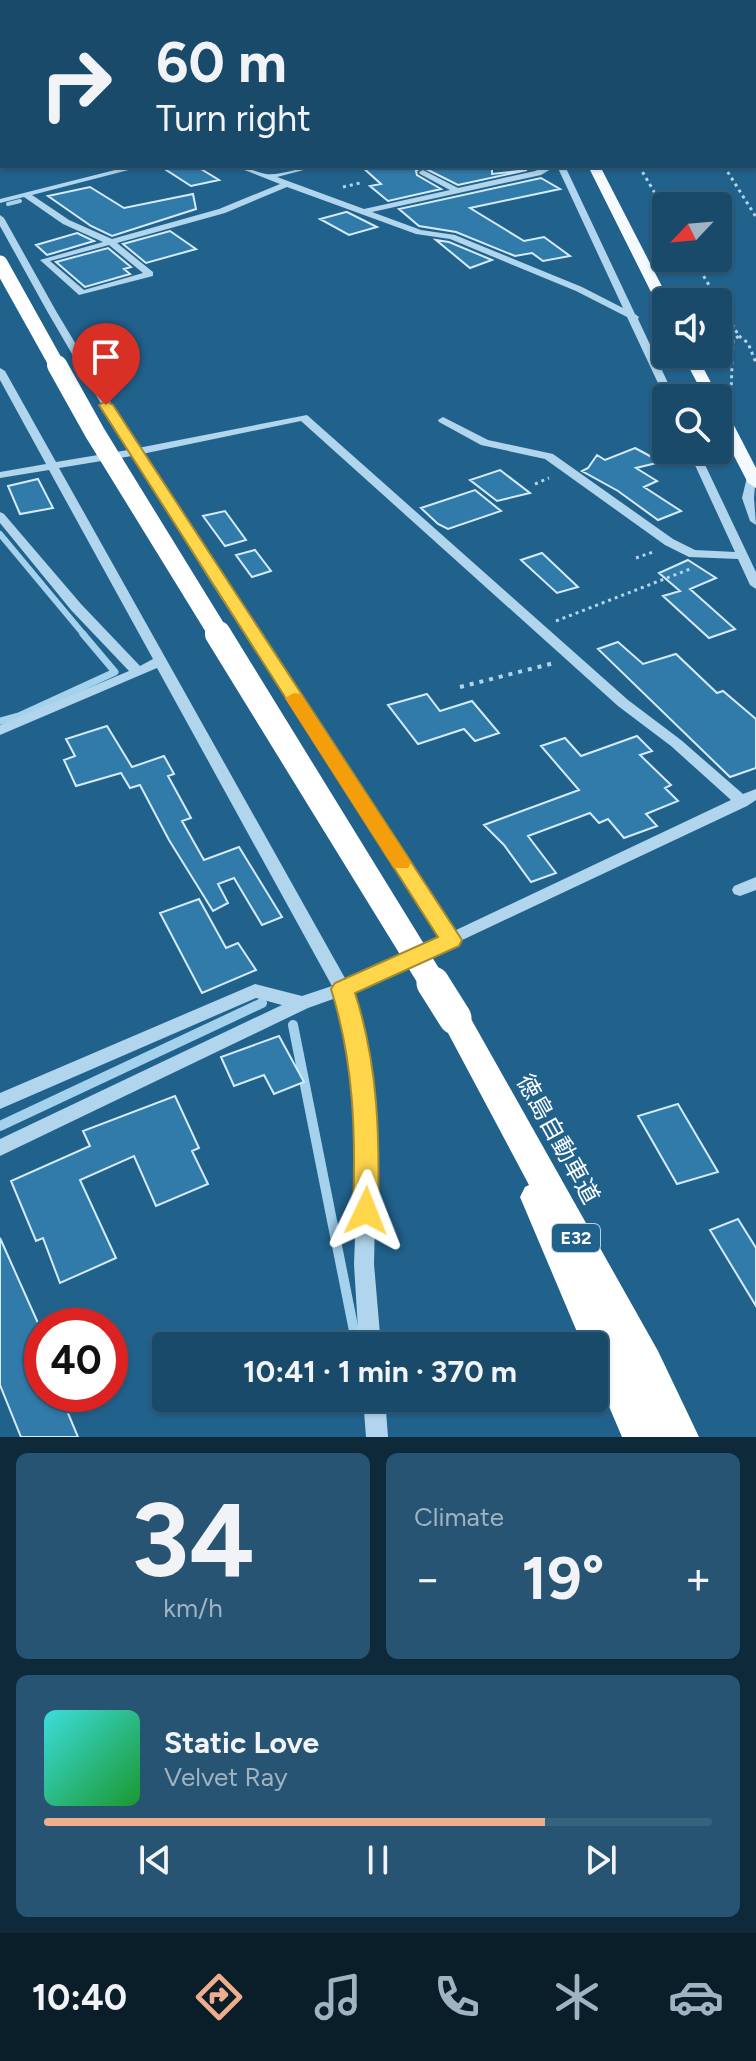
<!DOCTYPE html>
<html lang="en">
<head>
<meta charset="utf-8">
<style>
	:root { --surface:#194a6a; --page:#265472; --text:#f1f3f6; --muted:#9fb3c1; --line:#37627e; --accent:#eead8d }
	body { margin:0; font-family:Figtree,"Noto Sans JP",sans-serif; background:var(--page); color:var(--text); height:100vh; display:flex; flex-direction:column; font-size:30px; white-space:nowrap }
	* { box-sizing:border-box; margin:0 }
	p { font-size:26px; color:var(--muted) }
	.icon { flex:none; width:44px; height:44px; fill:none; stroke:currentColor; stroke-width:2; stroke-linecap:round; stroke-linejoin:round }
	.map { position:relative; height:1437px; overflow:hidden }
	.drawer { display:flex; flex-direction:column; gap:16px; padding:16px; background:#0e293a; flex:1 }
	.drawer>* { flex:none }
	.top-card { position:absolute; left:0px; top:0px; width:756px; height:168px; box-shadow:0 2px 6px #0004,0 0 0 2px var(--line); background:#194a6a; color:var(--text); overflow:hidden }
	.needle { width:52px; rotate:244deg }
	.controls { position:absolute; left:652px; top:192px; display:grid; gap:16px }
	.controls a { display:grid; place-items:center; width:80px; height:80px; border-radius:8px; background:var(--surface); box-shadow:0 2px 6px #0004,0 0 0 2px var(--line); font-size:40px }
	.speed { position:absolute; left:24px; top:1308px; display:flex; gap:16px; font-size:40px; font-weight:700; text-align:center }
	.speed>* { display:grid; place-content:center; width:104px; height:104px; border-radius:50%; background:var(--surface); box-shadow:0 2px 6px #0004,0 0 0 2px var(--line); line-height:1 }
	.speed .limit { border:12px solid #d22; background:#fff; color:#111 }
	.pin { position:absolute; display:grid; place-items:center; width:68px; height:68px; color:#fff; margin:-82px -34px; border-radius:50% 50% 50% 0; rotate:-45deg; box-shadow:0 0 8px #0007 }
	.pin .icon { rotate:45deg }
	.me { position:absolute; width:88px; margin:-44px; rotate:2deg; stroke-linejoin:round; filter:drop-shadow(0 0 6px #0008) }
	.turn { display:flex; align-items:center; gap:28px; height:168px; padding:0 24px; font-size:36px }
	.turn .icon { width:104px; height:104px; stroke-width:2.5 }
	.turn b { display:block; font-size:56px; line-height:68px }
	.big { font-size:60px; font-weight:700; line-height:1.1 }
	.drawer .card { flex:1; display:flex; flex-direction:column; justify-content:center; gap:12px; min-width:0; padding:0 28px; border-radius:12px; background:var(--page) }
	.drawer .dial { align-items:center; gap:0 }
	.dial b { font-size:104px; line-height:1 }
	.song { display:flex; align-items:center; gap:24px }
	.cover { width:96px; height:96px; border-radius:12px; background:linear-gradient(135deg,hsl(180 70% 55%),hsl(130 70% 35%)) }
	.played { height:8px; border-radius:4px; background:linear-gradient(90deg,var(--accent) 75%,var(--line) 75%) }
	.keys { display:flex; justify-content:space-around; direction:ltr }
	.heat { display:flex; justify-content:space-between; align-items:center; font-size:44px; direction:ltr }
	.drawer .tiles { flex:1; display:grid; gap:16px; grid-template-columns:1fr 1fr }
	.card:last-child { grid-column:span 2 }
	.trip { position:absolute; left:152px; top:1332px; width:456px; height:80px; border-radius:8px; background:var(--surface); box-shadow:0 2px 6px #0004,0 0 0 2px var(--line); font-weight:700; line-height:80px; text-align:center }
	.dock { display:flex; height:128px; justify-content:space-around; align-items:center; background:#0a1e2a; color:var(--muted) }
	.dock .icon { width:56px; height:56px }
	.dock .current { color:var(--accent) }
	.dock b { font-size:36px; color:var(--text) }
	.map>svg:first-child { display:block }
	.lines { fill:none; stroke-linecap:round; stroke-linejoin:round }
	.stream-far4 { stroke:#a4d2ed; stroke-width:3 }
	.stream-far3 { stroke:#a4d2ed; stroke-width:4 }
	.stream-far2 { stroke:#a4d2ed; stroke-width:6 }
	.stream-far1 { stroke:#a4d2ed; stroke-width:7 }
	.stream { stroke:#a4d2ed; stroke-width:10 }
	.building { fill:#317bab; stroke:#d5ebf9; stroke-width:2 }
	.path-far1 { stroke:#b0d5ec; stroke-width:3; stroke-dasharray:3 4; stroke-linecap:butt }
	.path { stroke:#b0d5ec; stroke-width:4; stroke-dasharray:4 6; stroke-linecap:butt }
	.minor { fill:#b0d5ec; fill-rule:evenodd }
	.major { fill:#f5faff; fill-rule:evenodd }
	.highway { fill:#fff; fill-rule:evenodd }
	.highway-bridge-far3 { stroke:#fff; stroke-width:15 }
	.highway-bridge-far2 { stroke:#fff; stroke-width:20 }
	.highway-bridge-far1 { stroke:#fff; stroke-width:26 }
	.highway-bridge { stroke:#fff; stroke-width:33 }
	.route { fill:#ffd54a; stroke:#a68a30; stroke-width:2 }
	.slow { fill:#f59e0b }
	.labels { text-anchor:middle; stroke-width:8; stroke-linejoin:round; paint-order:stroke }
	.shield { fill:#21628d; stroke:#bcd0dd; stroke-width:2 }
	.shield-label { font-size:18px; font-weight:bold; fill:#fff }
	.near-street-label { font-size:24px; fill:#fff; stroke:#21628d }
</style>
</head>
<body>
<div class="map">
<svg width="756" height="1437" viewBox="0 0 756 1437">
	<rect width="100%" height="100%" fill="#21628d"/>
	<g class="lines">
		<!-- stream-far4 -->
		<path class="stream-far4" d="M181 0 192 2"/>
		<!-- stream-far3 -->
		<path class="stream-far3" d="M8 204 20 201"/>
		<!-- stream-far2 -->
		<path class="stream-far2" d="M0 534 85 636"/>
		<!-- stream-far1 -->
		<path class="stream-far1" d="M0 721 19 716 115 672 83 634"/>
		<!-- stream -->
		<path class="stream" d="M293 1025 357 1346
			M0 1126 262 1003"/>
	</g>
	<!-- building -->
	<path class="building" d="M160 166H196L219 180 191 186Z
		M361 166H492V174L527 170 458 185 422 167 416 171 417 175 441 189 388 201 370 186 381 184Z
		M541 178 560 189 470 208 524 241 544 237 570 256 543 261 532 253 515 256 456 232 419 226 399 209Z
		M90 187 124 208 193 194 196 209 112 236 91 226 48 196Z
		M346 212H347L377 227 349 235 320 219Z
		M170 231 196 249 146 263 123 244Z
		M77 233 94 241 47 255 36 245Z
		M436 240 449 242 492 260 470 268Z
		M108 248 131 267 124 269 130 274 85 287 56 262Z
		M635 448 661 462 636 468 657 481 644 487 681 511 658 520 618 491 582 471 588 468 597 455 605 460Z
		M500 470 530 493 497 501 470 480Z
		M38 479 53 508 20 514 8 486Z
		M475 490 501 511 448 529 438 524 421 508Z
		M225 511 246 540 225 546 203 516Z
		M255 550 271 571 252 577 236 555Z
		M542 553 578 587 557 593 521 560Z
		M688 560 716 578 690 589 735 629 709 638 663 596 680 591 659 573Z
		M618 642 643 664 676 654 717 693 723 691 756 719V768L730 777 598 649Z
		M427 694 440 711 472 701 499 733 475 741 464 729 418 744 388 705Z
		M107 726 132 767 164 756 174 774 168 776 191 818 182 821 204 860 239 847 282 917 262 925 234 878 218 884 228 903 213 911 169 840 140 785 130 788 121 773 76 786 64 760 75 756 66 739Z
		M637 736 652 751 640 755 671 785 665 788 678 801 646 814 657 826 624 838 608 819 599 823 590 813 528 836 556 873 531 882 504 845 484 825 579 790 541 746 565 738 581 756Z
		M199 899 226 948 238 943 256 970 202 993 160 913Z
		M279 1036 304 1082 274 1094 264 1075 234 1086 221 1057Z
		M175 1096 199 1148 192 1151 208 1184 156 1206 134 1156 80 1180 116 1258 60 1283 43 1238 36 1241 11 1181 90 1146 83 1131Z
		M678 1104 718 1172 677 1184 638 1116Z
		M738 1219 756 1248V1306L710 1230Z
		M0 1238 42 1332V1394H60L78 1437H21L0 1385Z"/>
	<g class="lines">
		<!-- path-far1 -->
		<path class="path-far1" d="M639 166 666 212
			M724 166 756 217
			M343 187 360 183
			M693 258 739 336 733 340 731 392
			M739 336 748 343 756 363
			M535 484 549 478
			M636 558 653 552
			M556 621 690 569"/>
		<!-- path -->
		<path class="path" d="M460 687 554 663"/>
		<!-- minor -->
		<path class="minor" d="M484 0H490L491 2H485Z
			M0 43H2V47H0Z
			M0 106H2V110H0Z
			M131 166H144L32 195 69 220 112 239 219 209 280 184 234 166C246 166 255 172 266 174 280 176 303 166 319 166L277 177 364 209 450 190 420 174 419 172 423 170 458 188 535 171 546 166H556L541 175 372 212 421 230 455 235 582 287 623 308 557 166H565L635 314 639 317 638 319 675 398H665L627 317 576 291 450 239 416 234 287 187 225 213 117 243 153 272V276L79 295 40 260 103 242 63 224 24 197 0 203V199ZM109 245 143 273 84 290 50 261Z
			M0 215 4 218 56 311 138 448 307 415 628 700 681 740 743 794 756 789V800L747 806 352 992 365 1033 377 1132 374 1264 381 1346H359L354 1264 359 1132 347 1033 336 998 308 1008 0 1156V1139L282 1005 256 998 0 1109V1093L255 984 302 996 332 986 157 668 0 735V725L129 671 71 610 0 523V512L4 514 81 604 140 666 153 659 49 470 0 478V472L46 464 0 380V368L5 371 56 462 128 450 47 311 0 226ZM301 421 618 706 671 746 731 800 454 931 224 584 142 454ZM132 456 212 584 441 938 346 980 59 468Z
			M443 417 488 440 553 454 673 539 695 550 735 552 688 450H698L756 572V589L750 585 738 559 689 557 665 545 545 459 481 445 439 422 438 420Z
			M753 474H756L754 498 756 525 750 521 742 498 747 477Z
			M756 877V890L740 896 734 894 732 890 734 886Z
			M363 1398H385L388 1437H366Z"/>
		<!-- major -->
		<path class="major" d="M506 0H514L515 2H507Z
			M588 166H600L670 302H666V312L659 308Z
			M682 354H696L719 398 718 400 705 398Z
			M718 405 726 410 756 468V488L748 483 718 425Z"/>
		<!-- highway -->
		<path class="highway" d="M455 1006 466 1010 658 1351 699 1437H660L656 1428 660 1437H622L594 1371V1346H583L520 1197 525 1187 529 1185 440 1018 444 1010Z"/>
		<!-- highway-bridge-far3 -->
		<path class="highway-bridge-far3" d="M0 263 58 367"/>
		<!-- highway-bridge-far2 -->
		<path class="highway-bridge-far2" d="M57 365 95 433 220 636"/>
		<!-- highway-bridge-far1 -->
		<path class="highway-bridge-far1" d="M218 634 434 985"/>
		<!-- highway-bridge -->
		<path class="highway-bridge" d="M433 983 455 1018"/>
	</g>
	<!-- route -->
	<path class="route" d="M106 401 113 405 462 940 459 946 355 993C378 1064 380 1137 378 1211L375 1219 366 1223 357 1219 353 1211C356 1135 354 1062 331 989L335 983 438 937 99 405Z"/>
	<!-- slow -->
	<path class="slow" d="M294 693 300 694 408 858 411 863 408 868H394L285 698Z"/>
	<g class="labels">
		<!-- shield labels -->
		<rect class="shield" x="552" y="1224" width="48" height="28" rx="6"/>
		<g class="shield-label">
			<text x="576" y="1244">E32</text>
		</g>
		<!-- near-street labels -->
		<g class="near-street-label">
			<text transform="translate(558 1139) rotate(61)" y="8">徳島自動車道</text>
		</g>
	</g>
</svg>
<div class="controls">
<a><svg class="needle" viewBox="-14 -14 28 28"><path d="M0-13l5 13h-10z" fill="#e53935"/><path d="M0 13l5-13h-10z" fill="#9fb3c1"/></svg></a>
<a><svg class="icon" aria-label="sound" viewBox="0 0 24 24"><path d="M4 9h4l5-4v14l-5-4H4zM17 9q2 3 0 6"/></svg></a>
<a><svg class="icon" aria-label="search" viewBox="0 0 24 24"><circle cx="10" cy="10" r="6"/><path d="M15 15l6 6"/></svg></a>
</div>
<div class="speed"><div class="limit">40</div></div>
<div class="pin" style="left:106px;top:405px;background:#d93025"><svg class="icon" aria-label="arrive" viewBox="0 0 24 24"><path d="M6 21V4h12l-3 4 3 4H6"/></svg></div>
<svg class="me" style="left:366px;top:1211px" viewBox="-20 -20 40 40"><path d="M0-17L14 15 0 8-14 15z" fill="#ffd54a" stroke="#fff" stroke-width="4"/></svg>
<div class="trip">10:41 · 1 min · 370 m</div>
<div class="top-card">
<div class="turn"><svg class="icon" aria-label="right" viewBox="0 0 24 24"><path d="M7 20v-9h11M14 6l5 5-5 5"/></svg><div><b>60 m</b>Turn right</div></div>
</div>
</div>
<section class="drawer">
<div class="tiles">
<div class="card dial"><b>34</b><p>km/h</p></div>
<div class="card"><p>Climate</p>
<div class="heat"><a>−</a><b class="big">19°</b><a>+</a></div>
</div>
<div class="card">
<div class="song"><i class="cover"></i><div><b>Static Love</b><p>Velvet Ray</p></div></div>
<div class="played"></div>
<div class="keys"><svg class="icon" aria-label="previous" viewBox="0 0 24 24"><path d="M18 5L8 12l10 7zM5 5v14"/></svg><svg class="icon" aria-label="pause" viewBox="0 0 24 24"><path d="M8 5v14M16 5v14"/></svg><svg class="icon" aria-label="next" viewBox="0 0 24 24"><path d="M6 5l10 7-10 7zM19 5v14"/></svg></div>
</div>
</div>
</section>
<nav class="dock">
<b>10:40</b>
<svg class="icon current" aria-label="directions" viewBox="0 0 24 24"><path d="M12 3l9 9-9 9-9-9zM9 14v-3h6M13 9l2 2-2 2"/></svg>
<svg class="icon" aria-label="music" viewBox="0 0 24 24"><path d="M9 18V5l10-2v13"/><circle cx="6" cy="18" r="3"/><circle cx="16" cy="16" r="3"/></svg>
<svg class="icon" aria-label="phone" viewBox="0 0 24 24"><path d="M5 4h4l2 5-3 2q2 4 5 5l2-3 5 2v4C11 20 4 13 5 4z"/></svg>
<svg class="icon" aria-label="climate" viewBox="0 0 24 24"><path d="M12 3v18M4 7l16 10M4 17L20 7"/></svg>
<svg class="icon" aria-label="car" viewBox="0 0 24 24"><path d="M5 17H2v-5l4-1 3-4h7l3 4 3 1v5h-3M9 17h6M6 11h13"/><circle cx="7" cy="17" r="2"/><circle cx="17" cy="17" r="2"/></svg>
</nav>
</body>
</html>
